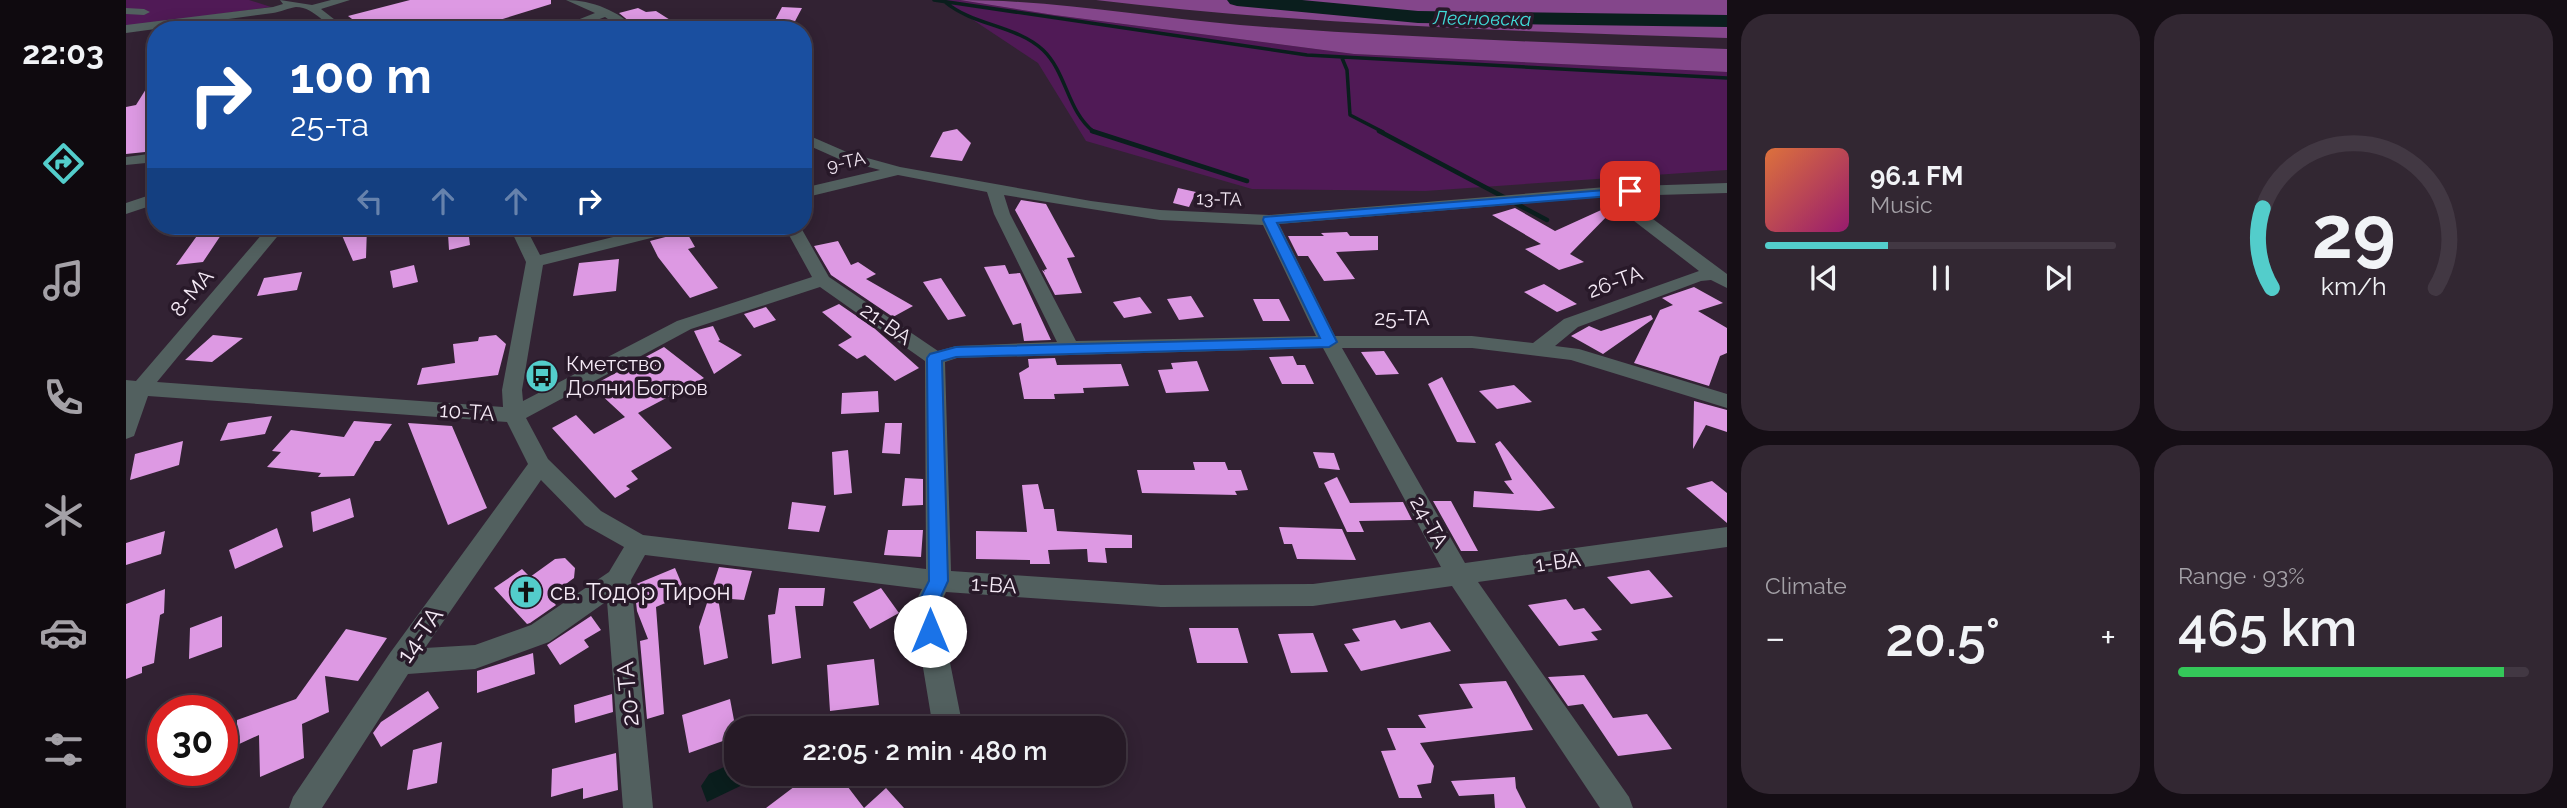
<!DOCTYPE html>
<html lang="en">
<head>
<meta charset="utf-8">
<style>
	:root { --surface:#261a26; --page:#322732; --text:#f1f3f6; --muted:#a4a1a7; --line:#423843; --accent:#53cdcb }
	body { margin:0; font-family:Raleway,sans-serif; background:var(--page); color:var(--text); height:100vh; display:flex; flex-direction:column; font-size:26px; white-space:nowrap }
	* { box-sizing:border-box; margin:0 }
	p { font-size:23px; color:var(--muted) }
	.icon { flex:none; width:38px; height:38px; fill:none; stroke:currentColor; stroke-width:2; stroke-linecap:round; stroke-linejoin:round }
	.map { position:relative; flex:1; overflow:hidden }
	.details { display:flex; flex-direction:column; gap:14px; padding:14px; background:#150e15; width:840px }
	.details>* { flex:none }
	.top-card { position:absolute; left:21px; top:21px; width:665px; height:214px; border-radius:28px; box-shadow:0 4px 18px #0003,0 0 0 2px var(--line); background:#1a4fa0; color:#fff; overflow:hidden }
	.speed { position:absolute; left:21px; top:695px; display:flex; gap:14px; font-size:35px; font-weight:700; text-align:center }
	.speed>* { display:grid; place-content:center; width:91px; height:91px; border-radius:50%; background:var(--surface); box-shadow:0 4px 18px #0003,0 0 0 2px var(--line); line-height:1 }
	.speed .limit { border:10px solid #d22; background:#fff; color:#111 }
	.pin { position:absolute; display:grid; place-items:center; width:60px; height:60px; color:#fff; margin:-30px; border-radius:14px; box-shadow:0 4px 10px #0006 }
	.me { position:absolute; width:77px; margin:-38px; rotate:0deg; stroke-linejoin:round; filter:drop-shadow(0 0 5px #0008) }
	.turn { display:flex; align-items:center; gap:24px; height:147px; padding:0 28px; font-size:32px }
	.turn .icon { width:91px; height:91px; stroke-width:2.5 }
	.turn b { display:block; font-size:49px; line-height:60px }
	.lanes { display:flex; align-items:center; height:66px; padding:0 28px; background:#0003; justify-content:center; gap:35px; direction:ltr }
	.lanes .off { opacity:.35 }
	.big { font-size:52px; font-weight:600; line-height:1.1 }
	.details .widget { flex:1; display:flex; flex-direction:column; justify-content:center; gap:10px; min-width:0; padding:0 24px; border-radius:28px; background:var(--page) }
	.details .dial { align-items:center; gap:0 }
	.dial svg { height:182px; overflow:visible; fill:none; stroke:var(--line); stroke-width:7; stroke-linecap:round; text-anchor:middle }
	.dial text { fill:var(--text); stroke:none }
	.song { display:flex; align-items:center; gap:21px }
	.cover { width:84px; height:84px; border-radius:10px; background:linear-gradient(135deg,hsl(20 70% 55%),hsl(320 70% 35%)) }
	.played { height:7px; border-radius:4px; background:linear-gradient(90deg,var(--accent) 35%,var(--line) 35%) }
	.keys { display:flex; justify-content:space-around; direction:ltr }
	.heat { display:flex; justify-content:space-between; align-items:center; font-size:38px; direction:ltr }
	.charge { height:10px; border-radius:5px; background:linear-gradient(90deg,#34c759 93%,var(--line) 0) }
	.details .tiles { flex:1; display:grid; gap:14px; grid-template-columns:repeat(2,1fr) }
	.trip { position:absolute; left:598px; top:716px; width:402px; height:70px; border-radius:28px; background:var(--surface); box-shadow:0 4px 18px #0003,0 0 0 2px var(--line); font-weight:600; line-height:70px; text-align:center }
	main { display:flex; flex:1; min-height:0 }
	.tabs { display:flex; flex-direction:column; width:126px; justify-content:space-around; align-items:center; background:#0f0a0f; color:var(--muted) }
	.tabs .icon { width:49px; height:49px }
	.tabs .on { color:var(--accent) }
	.tabs b { font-size:32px; color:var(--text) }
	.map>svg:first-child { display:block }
	.green { fill:#501a56 }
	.forest { fill:#84468b }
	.water { fill:#0a1e1d }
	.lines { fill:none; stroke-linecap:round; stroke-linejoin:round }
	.stream-far1 { stroke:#0a1e1d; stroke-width:3.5 }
	.stream { stroke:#0a1e1d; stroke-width:4.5 }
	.river { fill:#0a1e1d; fill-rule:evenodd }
	.building { fill:#dd99e3 }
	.minor { fill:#52605f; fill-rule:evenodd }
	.route { fill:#1a73e8; stroke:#114b97; stroke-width:2 }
	.labels { text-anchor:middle; stroke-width:7; stroke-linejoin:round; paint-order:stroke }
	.far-street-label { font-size:18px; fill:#f4e9f5; stroke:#281929 }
	.far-water-label { font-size:19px; font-style:italic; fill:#40dcd9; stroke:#281929 }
	.street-label { font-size:21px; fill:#f4e9f5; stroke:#281929 }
	.poi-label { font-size:21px; fill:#f4e9f5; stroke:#281929; text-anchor:start }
	.near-poi-label { font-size:24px; fill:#f4e9f5; stroke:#281929; text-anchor:start }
	.near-street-label { font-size:24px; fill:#f4e9f5; stroke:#281929 }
</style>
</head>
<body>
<main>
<nav class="tabs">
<b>22:03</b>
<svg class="icon on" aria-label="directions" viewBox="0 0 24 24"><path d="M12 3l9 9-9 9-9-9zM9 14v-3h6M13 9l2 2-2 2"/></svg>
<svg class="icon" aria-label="music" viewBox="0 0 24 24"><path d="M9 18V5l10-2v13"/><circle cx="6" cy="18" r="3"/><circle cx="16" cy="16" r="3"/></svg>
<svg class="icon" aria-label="phone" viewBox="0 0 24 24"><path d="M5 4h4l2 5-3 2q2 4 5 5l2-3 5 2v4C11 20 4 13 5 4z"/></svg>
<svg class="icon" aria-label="climate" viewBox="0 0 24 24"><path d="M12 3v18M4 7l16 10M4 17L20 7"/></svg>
<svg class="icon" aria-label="car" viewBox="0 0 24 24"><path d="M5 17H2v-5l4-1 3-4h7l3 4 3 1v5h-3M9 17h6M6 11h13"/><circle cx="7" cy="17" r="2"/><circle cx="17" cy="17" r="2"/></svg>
<svg class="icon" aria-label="filters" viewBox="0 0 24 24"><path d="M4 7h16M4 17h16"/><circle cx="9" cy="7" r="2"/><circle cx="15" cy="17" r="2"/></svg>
</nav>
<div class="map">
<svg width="1601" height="808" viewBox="0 0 1601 808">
	<rect width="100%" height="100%" fill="#322233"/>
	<!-- green -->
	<path class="green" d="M0 0H123L145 7 0 27Z
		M817 0H834L928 15 1228 54 1601 72V170L1299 191 1126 189 960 141 912 63Z"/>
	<!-- forest -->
	<path class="forest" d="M834 0C928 0 1021 17 1114 25 1276 38 1439 43 1601 49V72L1228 54 928 15Z
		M970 0H1601V38C1390 31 1180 25 970 0Z"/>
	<!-- water -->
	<path class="water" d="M611 761V774H629L631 778 581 802 575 786 583 774Z"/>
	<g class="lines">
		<!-- stream-far1 -->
		<path class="stream-far1" d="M808 0 1181 55 1601 78
			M819 2C848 26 890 25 917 50 941 73 941 111 968 132
			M1216 58 1221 70 1224 115 1257 132"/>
		<!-- stream -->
		<path class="stream" d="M966 131 1121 181
			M1253 131 1421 220"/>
		<!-- river -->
		<path class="river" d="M1101 0H1176L1292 11 1601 15V27L1292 23 1111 6 1104 4Z"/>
	</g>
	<!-- building -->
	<path class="building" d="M284 0H425V4L341 30H241L222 16Z
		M656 7 676 8 666 27 646 26Z
		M512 8 520 12 530 11 560 30H514L493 13Z
		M30 73V133L26 140H20L19 152 0 154V107L10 105Z
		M831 129 845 143 836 161 804 157 817 132Z
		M1052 188 1070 192 1063 207 1047 203Z
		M895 200 920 204 949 257 941 258 956 293 929 295 916 270 919 272 918 270 921 269 889 210Z
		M1484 206 1488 209 1444 254 1458 262 1433 270 1399 249 1415 244 1366 215 1389 208 1429 231Z
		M78 226H101L77 262 50 265Z
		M212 226H241L240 258 227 261Z
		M342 229 344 245 323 250 322 234Z
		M1221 232 1224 236H1252V250L1210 252 1229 279 1198 281 1182 256H1172L1162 236H1198L1195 233Z
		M555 233H561L569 247 562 249 592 288 564 298 532 257 524 241Z
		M712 241 725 265 732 262 750 274 740 279 787 306 767 317 705 275 688 246Z
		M493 259 490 291 447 296 453 263Z
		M288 265 292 282 267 288 264 271Z
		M879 265 883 274 894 273 925 340 898 341 895 323 887 325 858 267Z
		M176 272 171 290 131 296 138 278Z
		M815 278 840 316 822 320 797 282Z
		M1418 284 1451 304 1431 312 1398 292Z
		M1568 287 1597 303 1572 311 1601 328V353L1594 356 1583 386 1508 363 1534 310 1547 305 1536 298Z
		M1065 296 1078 317 1053 320 1041 299Z
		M1014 297 1026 313 998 318 987 302Z
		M1127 299H1153L1164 321H1137Z
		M713 304 748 328 793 368 769 381 739 355 731 359 712 345 726 337 696 312Z
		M640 307 650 320 628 328 618 314Z
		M1525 315 1527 319 1477 354 1445 336 1463 326 1475 331Z
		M587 326 594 340 592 341 616 355 588 374 568 331Z
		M87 335 117 338 86 362 59 360Z
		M370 335 380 344 372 375 291 385 296 368 329 363 327 344 352 341 353 337Z
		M538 347 578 378 512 413 546 448 505 471 512 479 500 486 504 489 489 498 426 428 450 415 468 434 499 417 471 391V383Z
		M1258 351 1273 374 1250 375 1235 352Z
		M1167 356 1171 365H1179L1188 384H1156L1143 357Z
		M929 358 931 365 995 364 1003 386 957 388 958 393 928 394 929 399H898L893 373 903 367 902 359Z
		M1071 361 1083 391 1040 393 1032 370 1047 369 1045 363Z
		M1316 377 1350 443 1331 442 1302 384Z
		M1388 385 1406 402 1371 409 1353 391Z
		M752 391 753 412 715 414 716 393Z
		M1568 401 1601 410V432L1580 425 1567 449Z
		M146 416 139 434 94 441 102 423Z
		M228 421 266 424 254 441H249L228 476 192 477 195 473 141 467 155 452 146 451 165 430 218 437Z
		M282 423 326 426 361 508 322 525Z
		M759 423H776L774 454 756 453Z
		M57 441 53 465 4 480 9 454Z
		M1374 441 1429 508 1413 511 1347 507 1348 491 1388 494 1378 481 1386 480 1369 444Z
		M722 450 726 493 708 495 706 452Z
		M1187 452 1208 453 1214 470 1193 468Z
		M1067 462H1099L1102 470H1115L1122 490 1109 491 1111 495 1016 493 1011 470H1069Z
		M1211 477 1224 503 1277 502 1286 520 1233 521 1238 532H1221L1198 483Z
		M779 478 797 479V505L776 506Z
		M1586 481 1601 493V523L1560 488Z
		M912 484 918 509H928L931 531 1006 535V548H979L981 563 962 562 961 549 922 550 924 564H904V560L850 559V531L901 532 896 485Z
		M224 498 228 517 187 532 185 512Z
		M1307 501H1325L1352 551H1335Z
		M666 502 700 506 693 532 662 529Z
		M1153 527 1216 529 1230 560 1171 559 1166 544H1158Z
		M151 528 157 547 109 569 103 550Z
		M762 530H797L795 557 758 555Z
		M39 531 35 554 0 565V543Z
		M439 558 449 568 448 578 422 597 430 605 404 623 401 624 368 588 396 569 404 577 429 559Z
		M593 567 626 571 618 600 592 598 602 658 578 665 573 627Z
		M549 568 560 594 530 607 538 714 521 719 514 641 522 639 511 611 508 585Z
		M1523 570 1547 597 1505 604 1481 577Z
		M653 588H699L697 606H669L675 658 646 664 642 615 649 614Z
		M755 588 773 613 744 629 727 602Z
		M39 589 38 613 34 615 28 663 16 667V673L0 679V604Z
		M1440 599 1448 610 1458 608 1476 630 1465 632 1472 640 1433 646 1402 605Z
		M96 616V647L63 659 64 628Z
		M465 616 475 630 458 640 463 647 434 665 421 645Z
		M1269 620 1275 629 1304 622 1325 651 1235 671 1218 644 1234 641 1226 629Z
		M1063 628H1112L1122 663H1071Z
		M220 629 261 638 232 681 199 676 203 712 176 724 178 758 134 777 133 735 111 745V720L170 699Z
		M1187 633 1202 672 1165 673 1152 634Z
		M407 653 409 674 351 693V671Z
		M748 659 753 705 704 711 701 665Z
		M1458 675 1487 718 1521 714 1546 749 1492 756 1457 704 1442 706 1422 677Z
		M1380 681 1407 730 1294 743 1308 766 1305 783 1291 785 1296 798H1273L1255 751 1270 750 1261 728H1300L1292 715 1347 708 1333 684Z
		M302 691 313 708 255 747 247 733 255 722Z
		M486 694 487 712 449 723 448 705Z
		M604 699 611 736 563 753 556 715Z
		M316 742 311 783 281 790 287 750Z
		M490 753 492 790 457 799V788L425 797 426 769Z
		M685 774H712L738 808 760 788 778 808H640Z
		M1389 777 1390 788 1400 808H1369L1368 794 1333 796 1325 781Z"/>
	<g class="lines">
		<!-- minor -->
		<path class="minor" d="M154 0 186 5 205 0H224L195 9 222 30C199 30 190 7 170 7 163 8 154 12 147 13L0 33V25L147 7 157 4Z
			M440 0C466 0 493 11 511 30H498L479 17 444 30H426L469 13Z
			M0 8 18 9 24 12 18 15 0 14Z
			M677 133 723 153 774 167 965 201 1034 210 1143 215 1480 187 1601 183V193L1496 196 1601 274V288L1585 280 1575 281 1452 327 1429 346 1453 349 1601 394V408L1445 360 1346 348H1216L1339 563 1601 527V547L1352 582 1503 797 1507 808H1474L1326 586 1187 606 1035 607 820 592 813 607 837 728H807L787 607 796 589 519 555 505 580 527 808H497L481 601 423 642 349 669 282 674 196 808H163L167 797 264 653 402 464 381 422 22 396 8 436 0 439V380L10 381 143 226H160L31 382 377 407 376 390 400 262 383 226H399L414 255 532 226H559L557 230 417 265 396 390 397 401 551 321 686 277 658 226H674L703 277 812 351 830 346 931 342 868 214 861 192 772 175 677 198V188L754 170 713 159 677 143ZM878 195 1034 220 1137 225 1190 336 950 341 884 214ZM1477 197 1573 271 1438 319 1407 343 1346 336H1209L1153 224ZM694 287 799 361 800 569 517 535 475 511 422 459 400 418 565 329ZM1197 348 1315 567 1187 584 1035 585 825 571 819 362 831 358ZM415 480 459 525 498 547 483 572 405 625 349 645 299 648Z
			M30 153V162L0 165V157Z
			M30 193V204L0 214V203Z"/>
	</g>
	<!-- route -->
	<path class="route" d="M1504 188 1510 191 1509 194 1151 223 1211 342 1203 347 830 357 816 361 822 581 810 607 815 631 812 638 804 640 797 638 790 607 803 581 801 358 804 354 830 347 1194 338 1137 220 1138 217Z"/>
	<!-- icons -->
	<defs>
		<symbol id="bus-disc" viewBox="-11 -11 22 22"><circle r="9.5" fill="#53cdcb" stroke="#281929"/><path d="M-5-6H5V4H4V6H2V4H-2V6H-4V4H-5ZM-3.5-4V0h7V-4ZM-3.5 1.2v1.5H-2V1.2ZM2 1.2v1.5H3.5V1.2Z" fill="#111"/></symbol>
		<symbol id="church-disc" viewBox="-11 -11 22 22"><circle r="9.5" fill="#53cdcb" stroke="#281929"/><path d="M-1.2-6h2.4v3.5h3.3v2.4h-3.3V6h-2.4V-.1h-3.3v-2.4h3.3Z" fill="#111"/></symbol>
	</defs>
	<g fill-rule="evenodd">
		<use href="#bus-disc" x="397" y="357" width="38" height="38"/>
		<use href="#church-disc" x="381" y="573" width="38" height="38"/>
	</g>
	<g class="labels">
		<!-- far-street labels -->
		<g class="far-street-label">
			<text transform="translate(720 162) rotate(-13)" y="6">9-ТА</text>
			<text transform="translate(1093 199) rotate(2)" y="6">13-ТА</text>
		</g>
		<!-- far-water labels -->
		<g class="far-water-label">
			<text transform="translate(1356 18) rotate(1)" y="7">Лесновска</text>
		</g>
		<!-- street labels -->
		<g class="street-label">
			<text transform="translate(1489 282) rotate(-20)" y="7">26-ТА</text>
			<text transform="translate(66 293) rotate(-50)" y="7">8-МА</text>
			<text x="1276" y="325">25-ТА</text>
			<text transform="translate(760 324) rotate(35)" y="7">21-ВА</text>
			<text transform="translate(341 412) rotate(4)" y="7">10-ТА</text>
			<text transform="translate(1303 522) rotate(61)" y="7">24-ТА</text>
			<text transform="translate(1432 562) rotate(-8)" y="7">1-ВА</text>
			<text transform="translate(868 585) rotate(4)" y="7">1-ВА</text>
		</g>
		<!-- poi labels -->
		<g class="poi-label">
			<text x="440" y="371">Кметство<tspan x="440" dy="24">Долни Богров</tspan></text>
		</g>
		<!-- near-poi labels -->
		<g class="near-poi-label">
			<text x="424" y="600">св. Тодор Тирон</text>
		</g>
		<!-- near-street labels -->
		<g class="near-street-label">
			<text transform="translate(294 635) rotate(-55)" y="8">14-ТА</text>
			<text transform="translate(502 694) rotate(-95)" y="8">20-ТА</text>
		</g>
	</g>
</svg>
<div class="speed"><div class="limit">30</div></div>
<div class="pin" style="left:1504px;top:191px;background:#d93025"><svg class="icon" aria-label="arrive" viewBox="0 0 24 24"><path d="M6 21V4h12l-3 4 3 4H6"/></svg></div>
<svg class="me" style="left:804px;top:631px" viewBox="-20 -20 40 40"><circle r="19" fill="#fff"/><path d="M0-13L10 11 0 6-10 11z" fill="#1a73e8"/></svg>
<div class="trip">22:05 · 2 min · 480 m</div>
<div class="top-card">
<div class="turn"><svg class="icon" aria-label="right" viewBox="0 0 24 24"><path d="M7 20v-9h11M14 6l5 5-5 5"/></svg><div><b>100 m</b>25-та</div></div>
<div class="lanes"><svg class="icon off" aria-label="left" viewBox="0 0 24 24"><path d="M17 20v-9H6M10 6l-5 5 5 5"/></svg><svg class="icon off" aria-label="ahead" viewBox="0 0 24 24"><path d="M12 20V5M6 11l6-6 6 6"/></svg><svg class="icon off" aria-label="ahead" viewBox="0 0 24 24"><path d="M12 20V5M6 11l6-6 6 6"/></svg><svg class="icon" aria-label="right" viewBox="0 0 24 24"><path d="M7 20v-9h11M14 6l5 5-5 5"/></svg></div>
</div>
</div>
<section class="details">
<div class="tiles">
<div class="widget">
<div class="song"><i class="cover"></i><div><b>96.1 FM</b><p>Music</p></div></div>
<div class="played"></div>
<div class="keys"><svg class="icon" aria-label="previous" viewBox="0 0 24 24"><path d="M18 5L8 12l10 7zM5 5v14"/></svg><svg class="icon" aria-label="pause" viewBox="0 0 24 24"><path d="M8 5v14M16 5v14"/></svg><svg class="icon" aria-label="next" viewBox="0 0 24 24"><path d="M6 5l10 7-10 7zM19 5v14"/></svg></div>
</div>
<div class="widget dial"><svg viewBox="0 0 100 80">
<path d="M14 69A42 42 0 1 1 86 69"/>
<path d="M14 69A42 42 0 0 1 10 34" stroke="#53cdcb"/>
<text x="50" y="56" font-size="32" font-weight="700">29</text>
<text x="50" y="72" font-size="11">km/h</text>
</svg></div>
<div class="widget"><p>Climate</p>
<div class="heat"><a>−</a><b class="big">20.5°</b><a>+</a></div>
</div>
<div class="widget"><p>Range · 93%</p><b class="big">465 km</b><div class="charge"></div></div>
</div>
</section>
</main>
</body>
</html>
